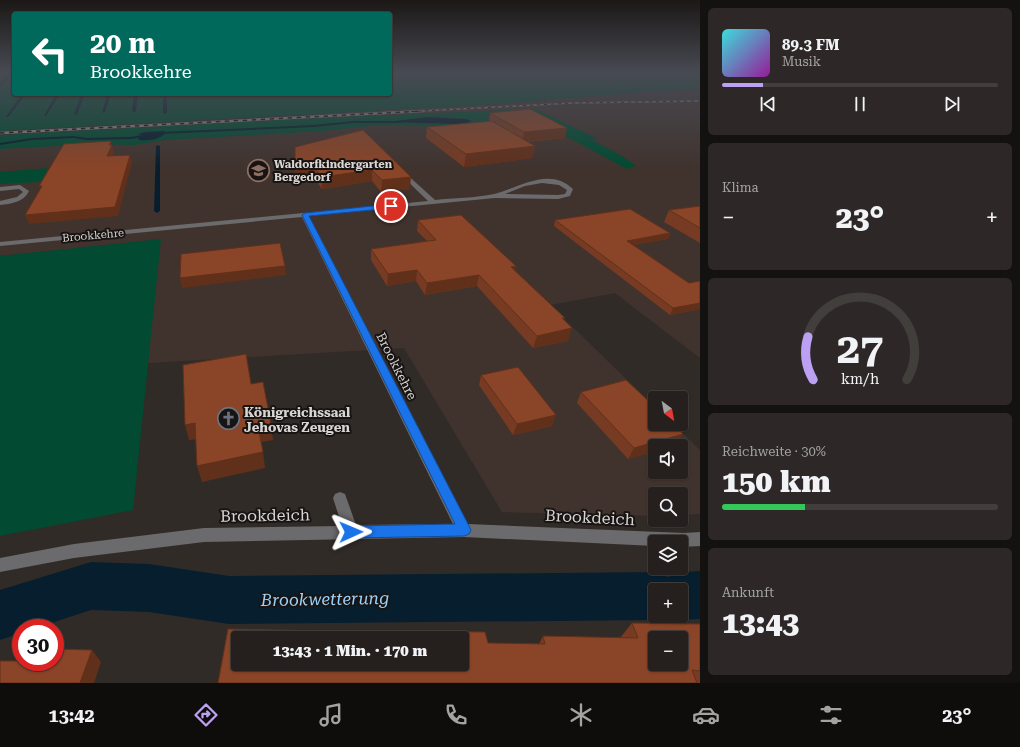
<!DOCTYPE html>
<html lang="de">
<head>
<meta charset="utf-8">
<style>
	:root { --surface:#25201e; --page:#2d2827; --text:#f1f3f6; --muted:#a3a3a4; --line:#423e3c; --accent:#bca0f2 }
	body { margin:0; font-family:"Roboto Serif",serif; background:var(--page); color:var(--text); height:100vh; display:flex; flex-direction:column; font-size:15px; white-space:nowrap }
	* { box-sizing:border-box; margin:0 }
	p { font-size:13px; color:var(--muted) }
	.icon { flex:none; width:22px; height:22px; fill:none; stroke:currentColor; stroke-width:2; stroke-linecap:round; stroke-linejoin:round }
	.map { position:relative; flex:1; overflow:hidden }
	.panel { display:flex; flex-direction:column; gap:8px; padding:8px; background:#141210; width:320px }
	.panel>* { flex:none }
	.banner { position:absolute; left:12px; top:12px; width:380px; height:84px; border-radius:4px; box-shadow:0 1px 3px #0004,0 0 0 1px var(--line); background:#00695c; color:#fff; overflow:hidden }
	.needle { width:26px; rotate:148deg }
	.tools { position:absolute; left:648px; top:391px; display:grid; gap:8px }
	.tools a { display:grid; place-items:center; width:40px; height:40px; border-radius:4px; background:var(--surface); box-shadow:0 1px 3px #0004,0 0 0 1px var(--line); font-size:20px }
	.speed { position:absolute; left:12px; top:619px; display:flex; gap:8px; font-size:20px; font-weight:700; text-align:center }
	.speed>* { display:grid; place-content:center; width:52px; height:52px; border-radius:50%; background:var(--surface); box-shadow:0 1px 3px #0004,0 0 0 1px var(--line); line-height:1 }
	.speed .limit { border:6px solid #d22; background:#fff; color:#111 }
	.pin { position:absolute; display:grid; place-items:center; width:34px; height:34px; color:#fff; margin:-17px; border:2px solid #fff; border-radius:50%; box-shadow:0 1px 4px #0007 }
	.me { position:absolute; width:44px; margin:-22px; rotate:89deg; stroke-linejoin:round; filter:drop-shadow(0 0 3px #0008) }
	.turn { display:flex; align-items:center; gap:14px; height:84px; padding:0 12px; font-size:18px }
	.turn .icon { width:52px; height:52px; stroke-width:2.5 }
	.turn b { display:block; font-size:28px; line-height:34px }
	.big { font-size:30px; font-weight:800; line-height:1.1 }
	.panel .card { flex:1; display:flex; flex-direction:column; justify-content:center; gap:6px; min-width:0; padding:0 14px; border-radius:6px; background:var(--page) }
	.panel .dial { align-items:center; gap:0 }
	.dial svg { height:104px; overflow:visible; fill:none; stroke:var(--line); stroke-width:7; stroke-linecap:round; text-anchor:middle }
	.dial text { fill:var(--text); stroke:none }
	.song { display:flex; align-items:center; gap:12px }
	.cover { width:48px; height:48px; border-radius:6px; background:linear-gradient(135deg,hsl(180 70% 55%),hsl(300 70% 35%)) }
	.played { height:4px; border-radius:2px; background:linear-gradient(90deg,var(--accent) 15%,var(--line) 15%) }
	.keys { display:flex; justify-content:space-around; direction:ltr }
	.heat { display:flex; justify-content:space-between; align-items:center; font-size:22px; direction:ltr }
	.charge { height:6px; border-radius:3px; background:linear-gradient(90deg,#34c759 30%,var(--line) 0) }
	.trip { position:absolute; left:231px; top:631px; width:238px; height:40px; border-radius:4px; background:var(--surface); box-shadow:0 1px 3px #0004,0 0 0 1px var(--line); font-weight:800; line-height:40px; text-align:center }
	.dock { display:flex; height:64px; justify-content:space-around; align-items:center; background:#0f0d0c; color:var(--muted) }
	.dock .icon { width:28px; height:28px }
	.dock .on { color:var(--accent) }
	.dock b { font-size:18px; color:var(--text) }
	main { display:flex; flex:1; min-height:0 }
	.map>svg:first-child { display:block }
	.built { fill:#40332e; fill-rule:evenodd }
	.green { fill:#024a32 }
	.water { fill:#071e2e }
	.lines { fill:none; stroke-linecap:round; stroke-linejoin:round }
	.stream { fill:#071e2e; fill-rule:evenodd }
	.canal { fill:#071e2e; fill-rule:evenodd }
	.minor { fill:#6b6a6d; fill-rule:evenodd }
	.rail-far1-casing { stroke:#888380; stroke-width:1.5 }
	.rail-casing { stroke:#888380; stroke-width:2.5 }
	.rail-far1 { stroke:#171413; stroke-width:1; stroke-dasharray:3.5; stroke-linecap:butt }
	.rail { stroke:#171413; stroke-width:1.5; stroke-dasharray:4.5; stroke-linecap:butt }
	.wall { fill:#773a22; fill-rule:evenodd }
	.shaded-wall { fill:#61301b }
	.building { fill:#8a4427; stroke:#61301b; fill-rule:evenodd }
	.route { fill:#1a73e8; stroke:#114b97 }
	.labels { text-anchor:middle; stroke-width:4; stroke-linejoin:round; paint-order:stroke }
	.far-poi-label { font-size:11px; font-weight:bold; fill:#d9d5d3; stroke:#171413; text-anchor:start }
	.far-street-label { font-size:11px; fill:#d9d5d3; stroke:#171413 }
	.street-label { font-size:13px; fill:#d9d5d3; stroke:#171413 }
	.poi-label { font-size:13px; font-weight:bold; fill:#d9d5d3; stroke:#171413; text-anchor:start }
	.near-street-label { font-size:16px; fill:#d9d5d3; stroke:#171413 }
	.near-water-label { font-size:17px; font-style:italic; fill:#9bd2fa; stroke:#171413 }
</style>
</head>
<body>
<main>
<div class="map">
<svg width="700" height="683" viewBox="0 0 700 683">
	<rect width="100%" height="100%" fill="#312b28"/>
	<!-- built -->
	<path class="built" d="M700 89V358L615 293 550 305 655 407V424H673L700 450V514L681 515V494H655V516L502 512 404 348 148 363 156 240 0 256V135L317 118V114L497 104 617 94ZM655 446H681V472H655Z"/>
	<!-- green -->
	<path class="green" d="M0 72H14V94H390V72H700V89L617 94 497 104 0 131Z
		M536 109 598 139 592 140 622 156 636 166 627 169 528 116 487 117 489 122 474 128 380 125 322 131 165 140 135 145 96 144 0 149V135L317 118Z
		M48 168 42 180 37 182 0 184V172Z
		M161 239 133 510 0 536V256Z"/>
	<!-- water -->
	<path class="water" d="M427 117 466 119 472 121 463 124 388 122Z
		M165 131V134C157 140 148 141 139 140L138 138 144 136 138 134 145 132Z"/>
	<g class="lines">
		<!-- stream -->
		<path class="stream" d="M11 72 14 73 0 87V84Z
			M22 94H26L8 117H6Z
			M56 94H60L46 116H44Z
			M81 94H85L77 114 74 115Z
			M107 94H111L105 112 102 113Z
			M134 94H138L136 111 134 112 132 111Z
			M163 94H167V113L165 114 163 113Z
			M353 121H400L402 122 400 123H353L314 127 161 134 131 139 87 140 73 138 32 140 0 145V143L32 138 73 136 87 138 131 137 161 132 314 125Z
			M158 145 160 146V211L157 213 154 211 156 146Z"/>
		<!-- canal -->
		<path class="canal" d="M91 562 149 564 229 576 655 572 668 577 681 572 700 571V619L681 620 671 616H681V590H655V616H665L655 620 229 624 149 612 91 610 36 628H21V633L0 640V590Z"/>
		<!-- minor -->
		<path class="minor" d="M399 171H403L435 200C453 198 476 198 494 194 519 188 549 166 573 189L570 196 558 199 495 198 309 216 468 524 684 533 700 532V546L681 547V542H655V546L464 537 204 542 74 558 0 572V558L74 544 204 528 342 526 333 498 335 494 340 492 345 494 356 525 453 524 302 217 0 246V242L428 201 399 173ZM542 183 559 185 567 190 565 194 558 195 505 194 525 186Z
			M20 185 29 191C24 202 11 204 0 205V201L17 197 23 192 19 189 0 191V187Z"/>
		<defs>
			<path id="rail-far1" d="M404 112 573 103 700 101"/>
			<path id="rail" d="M0 133 423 111"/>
		</defs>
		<!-- rail-far1 casing -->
		<use href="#rail-far1" class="rail-far1-casing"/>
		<!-- rail casing -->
		<use href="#rail" class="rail-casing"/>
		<!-- rail-far1 -->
		<use href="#rail-far1" class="rail-far1"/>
		<!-- rail -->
		<use href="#rail" class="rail"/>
	</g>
	<!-- wall -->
	<path class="wall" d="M490 113 565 138 527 142 535 146 532 158 464 167 426 138 427 127 489 122Z
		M363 130 410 189 381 192 372 181 322 189 314 178 296 183 295 171Z
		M700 206V243L664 222 669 210Z
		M418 220 515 271 564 321 568 341 533 348 477 286 425 295 416 281 387 286 371 260V249L427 241 417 231Z
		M555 220 670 233 668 239 634 245 689 283 700 281V309L670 315 554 226Z
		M481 375 552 426 513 435 479 385Z
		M581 392 676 445 628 459 577 403Z
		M632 623 700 624V683H218L228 629 324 631V638H238V664H462V638H381L382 631 485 632 488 643 539 644 543 636 620 638ZM655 638H681V664H655Z"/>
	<!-- shaded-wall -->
	<path class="shaded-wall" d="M567 128 565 138 522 142 524 132Z
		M111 141 114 152 110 164 107 156 109 145Z
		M535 146 532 158 464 167 466 154Z
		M130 155 132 162 118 216 29 224 25 215Z
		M314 167V178L296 183 295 171Z
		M372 170V181L322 189V177Z
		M411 177 410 189 381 192 382 180Z
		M670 233 668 239 624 247 627 241Z
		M285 266 286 275 182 288 180 278Z
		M516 266 513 278 511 267Z
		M417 270 416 281 387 286 388 274Z
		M479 275 477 286 425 295 427 283Z
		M700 303V309L670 315 673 308Z
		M572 328 568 341 533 348 537 336Z
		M556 415 552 426 513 435 517 424Z
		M195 423 199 439 189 440 185 425Z
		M271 424 273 440 261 442 258 426Z
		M683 434 676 445 672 446H655V451L628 459 634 448Z
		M263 452 265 468 202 482 197 466Z
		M92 650 101 662 94 683H80Z"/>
	<!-- building -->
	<path class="building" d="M530 109 567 128 524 132 490 113Z
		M492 121 535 146 466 154 427 127Z
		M363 130 411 177 382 180 372 170 322 177 314 167 295 171V147Z
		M111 141 109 145H112L107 156 130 155 115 207 25 215 42 186H39L64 144Z
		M700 206V228L669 210Z
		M630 209 670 233 627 241 689 283 700 281V303L673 308 555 220Z
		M461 215 516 266 511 267 565 318H562L572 328 537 336 479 275 427 283 417 270 388 274 371 249 436 240 418 220Z
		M280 243 285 266 180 278 181 254Z
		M246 354 251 384 263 382 271 424 258 426 263 452 197 466 195 423 185 425 183 365Z
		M518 367 556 415 517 424 481 375Z
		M626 380 655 407V424H673L683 434 634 448 581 392Z
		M632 623 700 624V671L692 670 697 683H218L228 629 324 631V638H238V664H462V638H382V631L485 632 488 643 545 644 543 636 638 638ZM655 638H681V664H655Z
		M55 649 92 650 80 683H0V661H21V662H55Z"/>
	<!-- sky -->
	<linearGradient id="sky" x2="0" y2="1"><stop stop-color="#1b1816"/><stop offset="0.43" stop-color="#484a53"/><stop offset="1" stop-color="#484a53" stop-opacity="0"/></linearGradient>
	<rect width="700" height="168" fill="url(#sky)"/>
	<!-- route -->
	<path class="route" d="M391 204 394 206 393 208 309 216 469 526 471 530 469 534 464 536 351 538 346 536 344 532 346 528 351 526 455 524 302 215 305 213Z"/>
	<!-- icons -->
	<defs>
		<symbol id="school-ring" viewBox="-11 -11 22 22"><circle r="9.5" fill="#171413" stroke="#8d6e63" stroke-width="1.5"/><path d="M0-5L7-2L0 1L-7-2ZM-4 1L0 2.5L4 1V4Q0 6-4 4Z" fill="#8d6e63"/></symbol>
		<symbol id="church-ring" viewBox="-11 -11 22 22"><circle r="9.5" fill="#171413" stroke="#6b7280" stroke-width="1.5"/><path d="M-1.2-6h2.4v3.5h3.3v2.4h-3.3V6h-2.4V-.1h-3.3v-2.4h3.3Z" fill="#6b7280"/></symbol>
	</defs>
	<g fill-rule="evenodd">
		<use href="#school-ring" x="246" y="158" width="25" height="25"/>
		<use href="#church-ring" x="216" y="406" width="25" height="25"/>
	</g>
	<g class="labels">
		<!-- far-poi labels -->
		<g class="far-poi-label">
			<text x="274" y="168">Waldorfkindergarten<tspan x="274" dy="13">Bergedorf</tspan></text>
		</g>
		<!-- far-street labels -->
		<g class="far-street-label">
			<text transform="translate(93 235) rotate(-5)" y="4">Brookkehre</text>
		</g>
		<!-- street labels -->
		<g class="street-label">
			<text transform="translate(397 366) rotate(63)" y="5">Brookkehre</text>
		</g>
		<!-- poi labels -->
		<g class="poi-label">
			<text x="244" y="417">Königreichssaal<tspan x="244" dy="15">Jehovas Zeugen</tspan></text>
		</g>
		<!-- near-street labels -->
		<g class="near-street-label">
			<text transform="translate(265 515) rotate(-1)" y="6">Brookdeich</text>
			<text transform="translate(590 517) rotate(3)" y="6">Brookdeich</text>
		</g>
		<!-- near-water labels -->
		<g class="near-water-label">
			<text transform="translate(325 599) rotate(-1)" y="6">Brookwetterung</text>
		</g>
	</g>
</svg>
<div class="tools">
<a><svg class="needle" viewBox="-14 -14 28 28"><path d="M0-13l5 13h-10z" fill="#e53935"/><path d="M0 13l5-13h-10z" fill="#a3a3a4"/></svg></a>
<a><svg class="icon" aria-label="sound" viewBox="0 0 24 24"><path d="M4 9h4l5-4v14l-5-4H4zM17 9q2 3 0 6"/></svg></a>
<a><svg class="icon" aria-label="search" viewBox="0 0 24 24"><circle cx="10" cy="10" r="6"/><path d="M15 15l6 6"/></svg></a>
<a><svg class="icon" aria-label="layers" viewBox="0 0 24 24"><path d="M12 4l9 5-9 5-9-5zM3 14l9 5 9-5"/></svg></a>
<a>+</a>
<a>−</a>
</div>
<div class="speed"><div class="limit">30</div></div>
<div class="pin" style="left:391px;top:206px;background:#d93025"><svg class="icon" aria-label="arrive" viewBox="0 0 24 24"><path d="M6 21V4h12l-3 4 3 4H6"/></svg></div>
<svg class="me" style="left:351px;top:532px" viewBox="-20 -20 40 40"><path d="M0-17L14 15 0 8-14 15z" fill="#1a73e8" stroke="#fff" stroke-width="4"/></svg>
<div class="trip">13:43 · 1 Min. · 170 m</div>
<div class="banner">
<div class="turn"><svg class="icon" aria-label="left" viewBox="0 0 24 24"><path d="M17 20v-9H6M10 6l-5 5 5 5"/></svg><div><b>20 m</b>Brookkehre</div></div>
</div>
</div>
<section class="panel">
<div class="card">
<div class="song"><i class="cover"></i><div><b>89.3 FM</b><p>Musik</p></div></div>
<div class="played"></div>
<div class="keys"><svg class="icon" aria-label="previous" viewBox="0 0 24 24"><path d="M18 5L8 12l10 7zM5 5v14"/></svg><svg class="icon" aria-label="pause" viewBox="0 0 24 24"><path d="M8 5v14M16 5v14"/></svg><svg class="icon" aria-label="next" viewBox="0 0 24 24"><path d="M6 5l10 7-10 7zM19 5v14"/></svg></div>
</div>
<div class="card"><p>Klima</p>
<div class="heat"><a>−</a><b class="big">23°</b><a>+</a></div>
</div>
<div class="card dial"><svg viewBox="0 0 100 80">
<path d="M14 69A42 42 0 1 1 86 69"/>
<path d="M14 69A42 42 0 0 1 10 36" stroke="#bca0f2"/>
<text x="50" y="56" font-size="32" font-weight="700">27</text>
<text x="50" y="72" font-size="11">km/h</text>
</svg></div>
<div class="card"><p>Reichweite · 30%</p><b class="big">150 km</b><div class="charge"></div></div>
<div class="card"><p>Ankunft</p><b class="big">13:43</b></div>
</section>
</main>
<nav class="dock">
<b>13:42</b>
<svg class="icon on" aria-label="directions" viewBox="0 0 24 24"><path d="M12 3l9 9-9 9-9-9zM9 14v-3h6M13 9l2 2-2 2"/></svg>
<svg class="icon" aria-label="music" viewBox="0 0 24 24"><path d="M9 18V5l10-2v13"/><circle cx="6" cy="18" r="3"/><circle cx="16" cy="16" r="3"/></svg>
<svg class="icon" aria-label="phone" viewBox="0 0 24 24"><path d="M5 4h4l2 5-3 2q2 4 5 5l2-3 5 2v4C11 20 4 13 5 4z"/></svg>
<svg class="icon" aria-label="climate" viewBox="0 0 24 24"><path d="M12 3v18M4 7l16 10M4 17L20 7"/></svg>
<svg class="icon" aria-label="car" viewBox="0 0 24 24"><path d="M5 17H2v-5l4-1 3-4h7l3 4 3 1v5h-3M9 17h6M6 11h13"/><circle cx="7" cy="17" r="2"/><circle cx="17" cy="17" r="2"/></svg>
<svg class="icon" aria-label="filters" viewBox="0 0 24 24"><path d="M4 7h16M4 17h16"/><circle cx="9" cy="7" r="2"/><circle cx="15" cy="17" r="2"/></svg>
<b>23°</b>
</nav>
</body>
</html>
